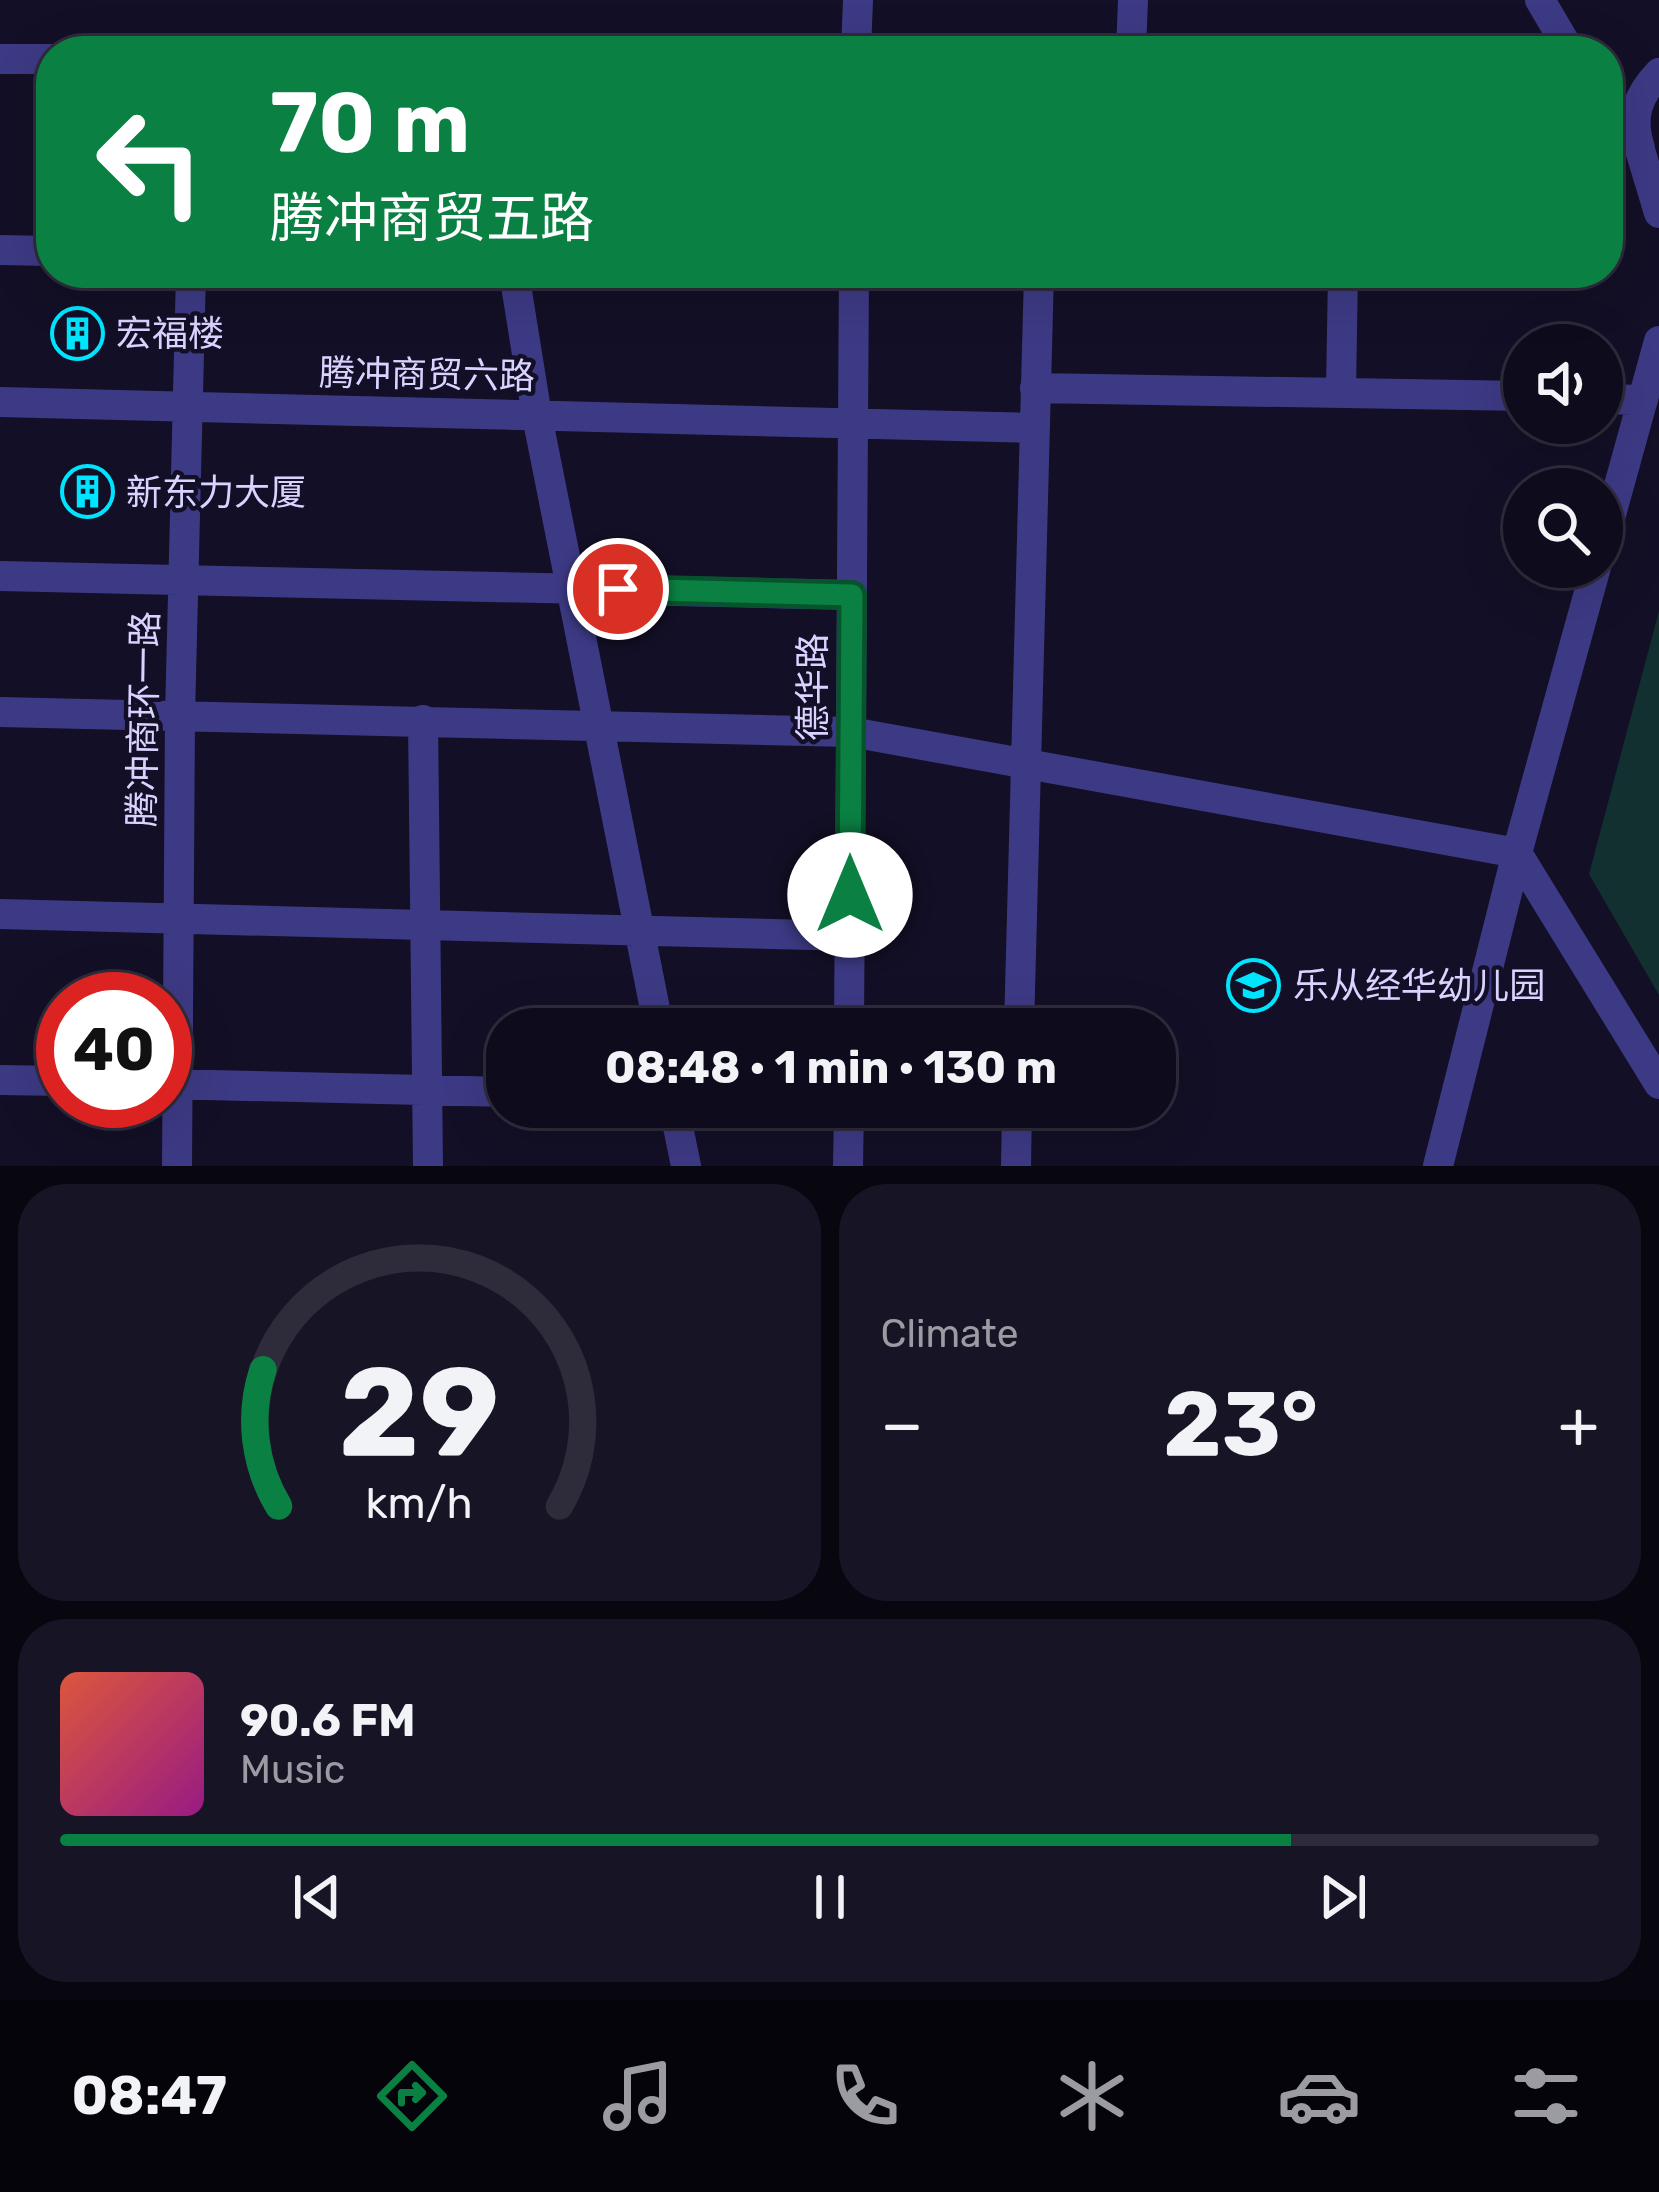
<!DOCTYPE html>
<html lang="en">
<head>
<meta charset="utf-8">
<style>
	:root { --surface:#0e0b1c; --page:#171425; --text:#f1f3f6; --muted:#9b9ba3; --line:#2e2b3b; --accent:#0b8043 }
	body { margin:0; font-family:Rubik,"Noto Sans SC",sans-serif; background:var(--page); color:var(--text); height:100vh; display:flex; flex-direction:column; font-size:45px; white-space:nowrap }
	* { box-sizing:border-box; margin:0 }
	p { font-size:39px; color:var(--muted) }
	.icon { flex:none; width:66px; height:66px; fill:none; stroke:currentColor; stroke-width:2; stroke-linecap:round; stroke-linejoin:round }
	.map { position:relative; height:1166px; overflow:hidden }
	.side { display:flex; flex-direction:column; gap:18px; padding:18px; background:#08060f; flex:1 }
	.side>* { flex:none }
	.top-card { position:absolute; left:36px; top:36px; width:1587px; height:252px; border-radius:48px; box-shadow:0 12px 48px #0002,0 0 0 3px var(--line); background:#0b8043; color:#fff; overflow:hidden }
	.buttons { position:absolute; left:1503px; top:324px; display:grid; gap:24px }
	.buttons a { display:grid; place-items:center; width:120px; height:120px; border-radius:50%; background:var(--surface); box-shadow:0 12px 48px #0002,0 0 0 3px var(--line); font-size:60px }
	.speed { position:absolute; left:36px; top:972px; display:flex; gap:24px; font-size:60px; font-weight:700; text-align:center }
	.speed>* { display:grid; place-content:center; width:156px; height:156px; border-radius:50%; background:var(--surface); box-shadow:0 12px 48px #0002,0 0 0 3px var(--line); line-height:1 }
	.speed .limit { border:18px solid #d22; background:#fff; color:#111 }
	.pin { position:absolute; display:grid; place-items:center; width:102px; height:102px; color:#fff; margin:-51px; border:6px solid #fff; border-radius:50%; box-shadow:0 3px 12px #0007 }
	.me { position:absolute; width:132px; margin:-66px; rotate:0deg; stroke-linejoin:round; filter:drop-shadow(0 0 9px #0008) }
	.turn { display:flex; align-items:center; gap:42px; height:252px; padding:0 36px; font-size:54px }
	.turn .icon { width:156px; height:156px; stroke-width:2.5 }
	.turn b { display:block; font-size:84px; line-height:102px }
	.big { font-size:90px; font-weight:700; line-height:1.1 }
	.side .tile { flex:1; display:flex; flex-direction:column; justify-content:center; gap:18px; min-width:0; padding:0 42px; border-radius:48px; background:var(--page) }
	.side .dial { align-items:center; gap:0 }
	.dial svg { height:312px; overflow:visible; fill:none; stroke:var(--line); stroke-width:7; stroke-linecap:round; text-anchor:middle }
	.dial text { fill:var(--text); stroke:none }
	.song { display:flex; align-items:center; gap:36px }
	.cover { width:144px; height:144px; border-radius:18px; background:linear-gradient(135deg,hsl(10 70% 55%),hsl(310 70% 35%)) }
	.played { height:12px; border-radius:6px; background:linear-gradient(90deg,var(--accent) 80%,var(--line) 80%) }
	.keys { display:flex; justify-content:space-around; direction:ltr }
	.heat { display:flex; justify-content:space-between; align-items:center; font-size:66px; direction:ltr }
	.side .tiles { flex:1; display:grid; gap:18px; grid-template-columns:1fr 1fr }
	.tile:last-child { grid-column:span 2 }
	.trip { position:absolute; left:486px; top:1008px; width:690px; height:120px; border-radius:48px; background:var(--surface); box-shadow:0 12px 48px #0002,0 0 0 3px var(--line); font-weight:700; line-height:120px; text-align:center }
	.tabs { display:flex; height:192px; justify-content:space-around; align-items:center; background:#06040b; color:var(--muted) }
	.tabs .icon { width:84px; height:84px }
	.tabs .selected { color:var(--accent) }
	.tabs b { font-size:54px; color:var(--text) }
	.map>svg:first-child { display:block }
	.green { fill:#12302f }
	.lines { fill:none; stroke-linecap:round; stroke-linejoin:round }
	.minor { stroke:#3d3a85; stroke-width:30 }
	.route-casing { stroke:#07532c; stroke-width:30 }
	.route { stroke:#0b8043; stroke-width:21 }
	.labels { text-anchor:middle; stroke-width:9; stroke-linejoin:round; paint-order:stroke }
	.poi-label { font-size:36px; fill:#d9d4ff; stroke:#130f26; text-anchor:start }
	.street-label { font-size:36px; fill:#d9d4ff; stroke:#130f26 }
</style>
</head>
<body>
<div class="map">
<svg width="1659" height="1166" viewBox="0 0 1659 1166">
	<rect width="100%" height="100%" fill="#130f26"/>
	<!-- green -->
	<path class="green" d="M1659 611V995L1589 874Z"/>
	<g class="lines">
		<!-- minor -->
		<path class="minor" d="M1540 0 1570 51
			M856 51 858 0
			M1131 51 1133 0
			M0 59H51
			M1608 108 1640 150 1659 213
			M1640 148C1630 117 1637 96 1659 73
			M0 250 51 251
			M514 273 537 416 659 1029
			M1035 388 1524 396
			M1341 390 1343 273
			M1602 399 1643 400
			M0 402 1034 428
			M1602 547 1659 341
			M0 576 852 595
			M0 712 851 732 1517 853 1659 1084
			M423 720 428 1166
			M0 914 850 936
			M849 1029 854 273
			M1019 1029 1039 273
			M0 1080 63 1081
			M165 1084 507 1092
			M674 1107 686 1166
			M177 1166 180 716 191 273
			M848 1166 849 1107
			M1016 1166 1017 1107
			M1438 1166 1517 853 1596 567"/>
	</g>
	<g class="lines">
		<defs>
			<path id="route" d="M618 589 852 595 850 895"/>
		</defs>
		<!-- route casing -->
		<use href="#route" class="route-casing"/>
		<!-- route -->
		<use href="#route" class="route"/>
	</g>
	<!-- icons -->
	<defs>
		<symbol id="building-ring" viewBox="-11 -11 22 22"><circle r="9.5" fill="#130f26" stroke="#00e5ff" stroke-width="1.5"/><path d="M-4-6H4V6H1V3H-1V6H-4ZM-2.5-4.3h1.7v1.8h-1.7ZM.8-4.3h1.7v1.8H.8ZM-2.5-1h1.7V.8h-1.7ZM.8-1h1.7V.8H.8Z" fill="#00e5ff"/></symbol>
		<symbol id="school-ring" viewBox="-11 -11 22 22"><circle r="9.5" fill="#130f26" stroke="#00e5ff" stroke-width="1.5"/><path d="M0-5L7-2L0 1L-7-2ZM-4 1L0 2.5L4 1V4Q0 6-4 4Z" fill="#00e5ff"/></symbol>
	</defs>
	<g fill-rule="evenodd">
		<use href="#building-ring" x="48" y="304" width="59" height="59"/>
		<use href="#building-ring" x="58" y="462" width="59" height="59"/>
		<use href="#school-ring" x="1224" y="956" width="59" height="59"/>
	</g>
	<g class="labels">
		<!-- poi labels -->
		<g class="poi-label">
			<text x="116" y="346">宏福楼</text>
			<text x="126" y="505">新东力大厦</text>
			<text x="1293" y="998">乐从经华幼儿园</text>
		</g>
		<!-- street labels -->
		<g class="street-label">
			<text transform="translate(427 374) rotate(1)" y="13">腾冲商贸六路</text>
			<text transform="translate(812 687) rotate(-90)" y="13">德华路</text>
			<text transform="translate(143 719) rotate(-89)" y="13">腾冲商环一路</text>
		</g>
	</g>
</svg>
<div class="buttons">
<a><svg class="icon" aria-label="sound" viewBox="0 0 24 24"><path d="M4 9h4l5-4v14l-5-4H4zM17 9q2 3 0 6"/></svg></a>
<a><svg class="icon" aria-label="search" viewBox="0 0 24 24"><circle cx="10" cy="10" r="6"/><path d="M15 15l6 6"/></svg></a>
</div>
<div class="speed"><div class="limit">40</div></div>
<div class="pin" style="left:618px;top:589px;background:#d93025"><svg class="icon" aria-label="arrive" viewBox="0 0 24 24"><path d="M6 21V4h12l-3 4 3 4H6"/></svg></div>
<svg class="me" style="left:850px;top:895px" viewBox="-20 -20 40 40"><circle r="19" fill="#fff"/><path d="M0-13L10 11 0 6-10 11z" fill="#0b8043"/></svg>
<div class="trip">08:48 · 1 min · 130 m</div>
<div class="top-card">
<div class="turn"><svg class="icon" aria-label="left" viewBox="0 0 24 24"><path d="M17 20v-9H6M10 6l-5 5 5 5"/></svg><div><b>70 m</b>腾冲商贸五路</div></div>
</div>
</div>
<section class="side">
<div class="tiles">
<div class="tile dial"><svg viewBox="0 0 100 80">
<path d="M14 69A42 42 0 1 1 86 69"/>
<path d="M14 69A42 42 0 0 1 10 34" stroke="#0b8043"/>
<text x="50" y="56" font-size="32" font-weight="700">29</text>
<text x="50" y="72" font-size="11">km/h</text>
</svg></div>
<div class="tile"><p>Climate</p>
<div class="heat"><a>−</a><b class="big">23°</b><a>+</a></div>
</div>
<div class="tile">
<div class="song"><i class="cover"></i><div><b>90.6 FM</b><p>Music</p></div></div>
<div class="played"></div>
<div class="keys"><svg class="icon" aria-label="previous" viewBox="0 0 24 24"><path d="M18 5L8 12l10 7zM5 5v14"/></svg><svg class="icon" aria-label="pause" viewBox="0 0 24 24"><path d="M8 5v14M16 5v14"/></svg><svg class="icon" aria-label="next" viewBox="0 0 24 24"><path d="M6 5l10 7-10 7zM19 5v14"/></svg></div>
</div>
</div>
</section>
<nav class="tabs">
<b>08:47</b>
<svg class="icon selected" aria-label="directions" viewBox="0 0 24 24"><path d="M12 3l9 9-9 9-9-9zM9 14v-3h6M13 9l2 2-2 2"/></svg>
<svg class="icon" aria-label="music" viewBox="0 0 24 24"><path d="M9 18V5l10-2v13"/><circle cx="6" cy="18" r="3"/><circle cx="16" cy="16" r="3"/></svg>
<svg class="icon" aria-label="phone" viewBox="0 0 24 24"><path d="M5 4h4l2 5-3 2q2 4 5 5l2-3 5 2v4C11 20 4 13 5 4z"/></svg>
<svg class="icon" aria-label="climate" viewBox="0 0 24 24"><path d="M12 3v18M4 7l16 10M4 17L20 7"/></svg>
<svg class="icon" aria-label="car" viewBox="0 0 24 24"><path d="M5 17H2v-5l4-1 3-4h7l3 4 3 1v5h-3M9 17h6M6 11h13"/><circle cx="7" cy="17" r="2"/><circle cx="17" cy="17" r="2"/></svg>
<svg class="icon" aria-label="filters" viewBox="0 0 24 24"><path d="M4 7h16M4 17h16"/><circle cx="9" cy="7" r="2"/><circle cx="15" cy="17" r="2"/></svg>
</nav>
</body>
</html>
